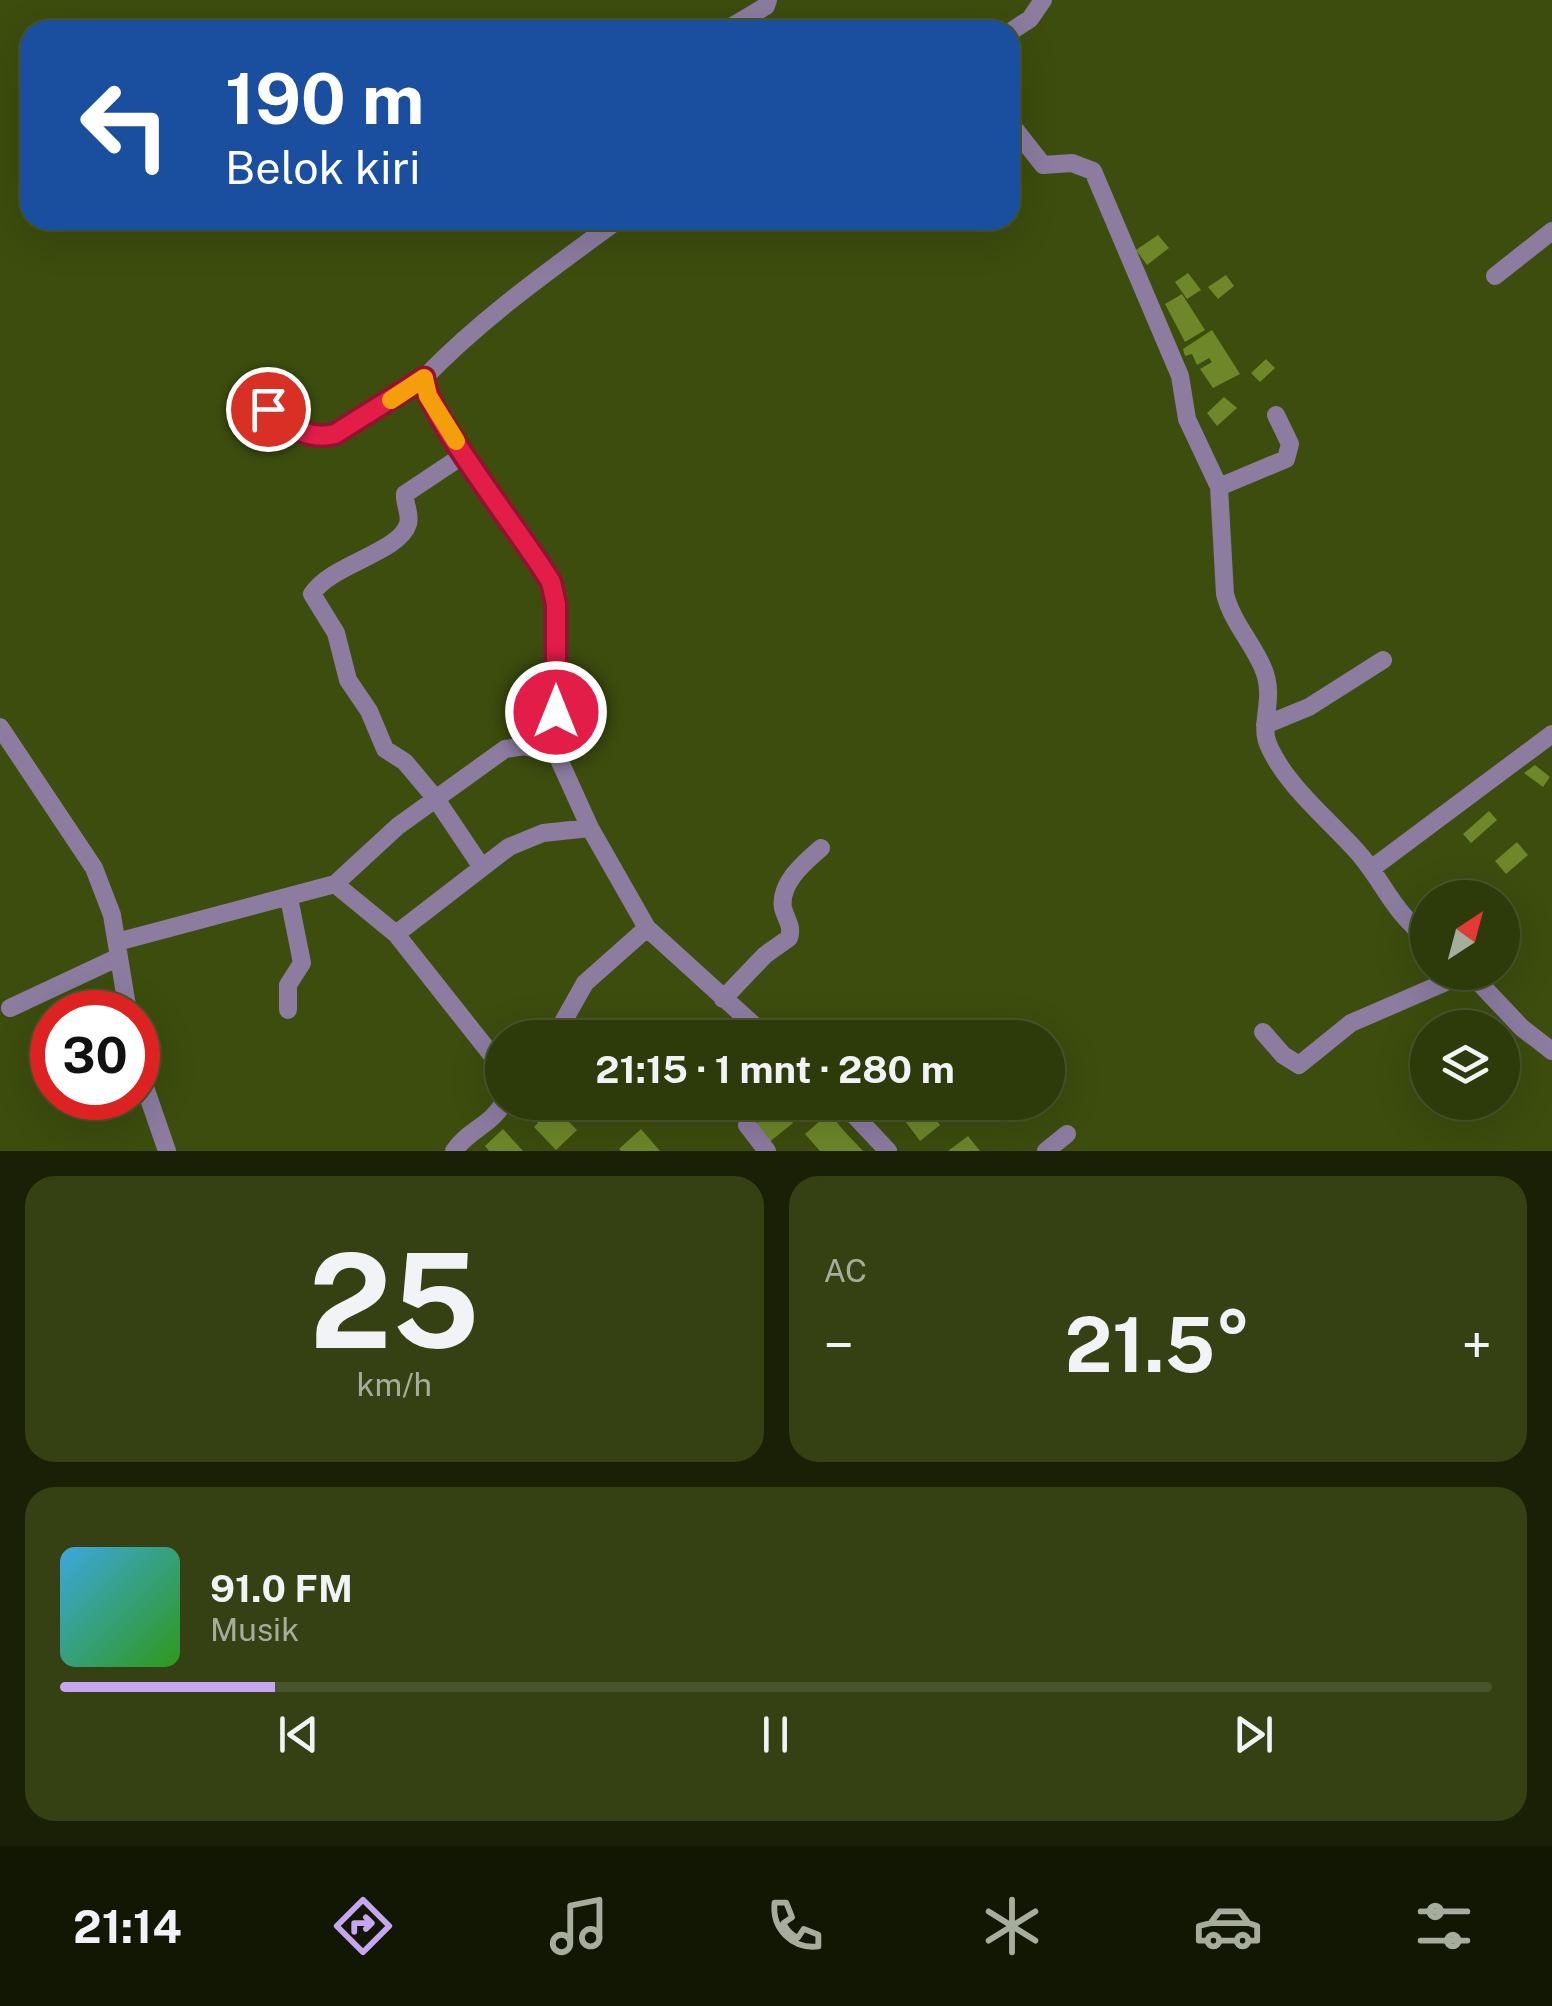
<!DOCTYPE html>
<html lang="id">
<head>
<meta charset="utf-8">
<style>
	:root { --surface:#2d3a0a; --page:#354113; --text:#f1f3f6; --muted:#a7ad9c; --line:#48542b; --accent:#c6a6f0 }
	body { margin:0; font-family:"Public Sans",sans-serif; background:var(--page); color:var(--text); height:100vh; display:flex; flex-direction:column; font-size:38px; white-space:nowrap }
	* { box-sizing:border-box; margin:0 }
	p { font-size:32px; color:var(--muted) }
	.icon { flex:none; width:55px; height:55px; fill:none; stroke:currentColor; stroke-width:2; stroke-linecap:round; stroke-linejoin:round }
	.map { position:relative; height:1151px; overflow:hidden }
	.sheet { display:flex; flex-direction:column; gap:25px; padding:25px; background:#192006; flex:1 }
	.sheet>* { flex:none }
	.top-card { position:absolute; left:20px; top:20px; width:1000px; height:210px; border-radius:30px; box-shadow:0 10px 40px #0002,0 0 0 2px var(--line); background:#1a4fa0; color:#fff; overflow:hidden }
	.needle { width:65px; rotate:36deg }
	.controls { position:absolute; left:1410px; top:880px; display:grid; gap:20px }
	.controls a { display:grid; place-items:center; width:110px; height:110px; border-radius:50%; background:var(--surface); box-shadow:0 10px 40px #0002,0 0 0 2px var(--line); font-size:50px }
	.speed { position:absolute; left:30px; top:990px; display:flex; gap:20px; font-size:50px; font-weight:700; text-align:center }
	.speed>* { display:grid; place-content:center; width:130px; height:130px; border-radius:50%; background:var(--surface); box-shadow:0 10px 40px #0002,0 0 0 2px var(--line); line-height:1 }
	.speed .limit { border:15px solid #d22; background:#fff; color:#111 }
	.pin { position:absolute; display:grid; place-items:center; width:85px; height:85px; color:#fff; margin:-42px; border:5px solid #fff; border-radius:50%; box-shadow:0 2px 10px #0007 }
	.me { position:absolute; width:110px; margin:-55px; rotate:0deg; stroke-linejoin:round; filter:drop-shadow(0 0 8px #0008) }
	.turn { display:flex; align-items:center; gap:35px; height:210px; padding:0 40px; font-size:45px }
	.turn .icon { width:130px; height:130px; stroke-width:2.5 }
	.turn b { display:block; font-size:70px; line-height:85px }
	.big { font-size:75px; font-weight:700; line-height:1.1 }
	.sheet .tile { flex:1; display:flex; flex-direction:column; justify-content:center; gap:15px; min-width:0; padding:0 35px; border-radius:30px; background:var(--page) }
	.sheet .dial { align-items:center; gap:0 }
	.dial b { font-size:130px; line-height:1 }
	.song { display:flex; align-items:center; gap:30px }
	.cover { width:120px; height:120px; border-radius:15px; background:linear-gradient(135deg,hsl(200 70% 55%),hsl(110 70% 35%)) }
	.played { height:10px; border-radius:5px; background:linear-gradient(90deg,var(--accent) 15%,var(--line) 15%) }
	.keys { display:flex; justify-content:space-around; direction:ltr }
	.heat { display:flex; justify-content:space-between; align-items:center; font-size:55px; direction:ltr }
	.sheet .tiles { flex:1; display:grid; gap:25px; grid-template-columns:1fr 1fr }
	.tile:last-child { grid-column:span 2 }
	.trip { position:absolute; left:485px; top:1020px; width:580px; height:100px; border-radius:50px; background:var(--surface); box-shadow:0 10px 40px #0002,0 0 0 2px var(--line); font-weight:700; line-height:100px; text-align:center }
	.dock { display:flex; height:160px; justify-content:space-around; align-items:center; background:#121704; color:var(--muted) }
	.dock .icon { width:70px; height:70px }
	.dock .selected { color:var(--accent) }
	.dock b { font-size:45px; color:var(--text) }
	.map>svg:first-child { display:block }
	.building { fill:#6d8729 }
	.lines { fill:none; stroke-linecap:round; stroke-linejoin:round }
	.minor { stroke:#8b7ca0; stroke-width:18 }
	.route-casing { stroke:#92132f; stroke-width:25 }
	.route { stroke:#e11d48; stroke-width:18 }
	.slow { stroke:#f59e0b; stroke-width:18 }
</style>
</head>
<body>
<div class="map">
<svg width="1552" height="1151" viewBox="0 0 1552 1151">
	<rect width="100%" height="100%" fill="#3c4d0e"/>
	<!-- building -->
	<path class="building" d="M1158 235 1169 248 1147 265 1136 250Z
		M1188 273 1201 290 1187 299 1175 282Z
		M1226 275 1234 286 1218 299 1208 287Z
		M1182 294 1205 330 1185 342 1165 304Z
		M1212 330 1240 374 1213 388 1200 369 1212 362 1209 358 1197 365 1192 354 1185 356 1183 349Z
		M1266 359 1275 368 1260 382 1251 373Z
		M1224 397 1237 408 1217 426 1207 413Z
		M1535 765 1550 777 1543 787 1524 773Z
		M1489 811 1497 820 1471 843 1463 834Z
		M1517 842 1528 855 1506 874 1495 861Z
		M538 1102H549L577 1130 556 1150 534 1127 538 1123 527 1112Z
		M891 1102H923L940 1125 920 1141Z
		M779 1106 793 1123 767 1144 753 1126Z
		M829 1113 845 1132 863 1151H820L805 1134Z
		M503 1129 523 1151H489L485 1146Z
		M641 1129 660 1151H621L619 1149Z
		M968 1136 980 1151H948Z"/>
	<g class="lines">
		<!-- minor -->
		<path class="minor" d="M726 30 766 6 768 0
			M1010 32 1030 19 1043 0
			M1010 123 1043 165 1072 163 1093 171 1180 376 1187 419 1219 487 1225 594C1232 622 1252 642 1263 668 1276 698 1259 722 1268 744 1286 787 1331 821 1361 856 1387 888 1392 910 1428 939
			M618 220C550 270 483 317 424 378L425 387 462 450 551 582 556 604 557 755 590 828 647 928 768 1038
			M1495 276 1552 231
			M252 393C275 415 300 443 335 434L424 378
			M465 454 405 494C404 504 411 514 408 524 399 553 331 564 312 594L336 633 348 680 369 711 385 749 405 762 436 799 481 866
			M1219 487 1286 459 1290 444 1276 415
			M1265 725 1309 707 1383 660
			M0 727 94 868 112 915 128 1012
			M1371 869 1552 734
			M335 884 396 934 502 1068
			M396 934 509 847 543 833 590 828
			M117 942 335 884 398 826 505 749 525 746 557 755
			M1469 972 1522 1028 1552 1051
			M723 999 765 955 789 938C793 926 786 920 783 908 779 883 805 862 821 848
			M10 1008 119 957
			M288 1010V985L302 963 289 898
			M1263 1032 1283 1055 1299 1065 1351 1023 1469 972
			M554 1038 585 983 647 928
			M138 1067 167 1151
			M842 1102 888 1151
			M747 1125 767 1151
			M454 1151C468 1130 492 1125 504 1102
			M1046 1151 1067 1134"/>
	</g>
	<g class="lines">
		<defs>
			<path id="route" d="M268 409C290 425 306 441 335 434L424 378C425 413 528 542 551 582L556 604V712"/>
		</defs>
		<!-- route casing -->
		<use href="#route" class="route-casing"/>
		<!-- route -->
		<use href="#route" class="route"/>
		<!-- slow -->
		<path class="slow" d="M391 400 424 378 428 396 456 441"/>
	</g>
</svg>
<div class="controls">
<a><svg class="needle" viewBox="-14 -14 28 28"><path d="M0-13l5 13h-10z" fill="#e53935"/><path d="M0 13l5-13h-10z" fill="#a7ad9c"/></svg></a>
<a><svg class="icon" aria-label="layers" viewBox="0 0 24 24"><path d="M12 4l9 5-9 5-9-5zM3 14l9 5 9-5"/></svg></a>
</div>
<div class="speed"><div class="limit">30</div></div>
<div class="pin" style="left:268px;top:409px;background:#d93025"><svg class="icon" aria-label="arrive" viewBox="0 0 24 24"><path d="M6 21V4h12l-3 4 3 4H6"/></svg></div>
<svg class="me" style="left:556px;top:712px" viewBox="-20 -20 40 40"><circle r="17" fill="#e11d48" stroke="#fff" stroke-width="3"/><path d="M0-11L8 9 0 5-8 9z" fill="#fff"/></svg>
<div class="trip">21:15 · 1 mnt · 280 m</div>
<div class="top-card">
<div class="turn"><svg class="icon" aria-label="left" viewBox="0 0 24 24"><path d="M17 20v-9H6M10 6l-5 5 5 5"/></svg><div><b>190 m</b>Belok kiri</div></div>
</div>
</div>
<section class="sheet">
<div class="tiles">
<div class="tile dial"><b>25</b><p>km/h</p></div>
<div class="tile"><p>AC</p>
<div class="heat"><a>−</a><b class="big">21.5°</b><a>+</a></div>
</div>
<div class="tile">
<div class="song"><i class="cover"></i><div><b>91.0 FM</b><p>Musik</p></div></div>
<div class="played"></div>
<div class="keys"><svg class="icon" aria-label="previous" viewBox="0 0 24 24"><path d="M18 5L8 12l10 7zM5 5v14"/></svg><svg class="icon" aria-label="pause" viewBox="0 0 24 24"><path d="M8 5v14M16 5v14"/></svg><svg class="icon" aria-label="next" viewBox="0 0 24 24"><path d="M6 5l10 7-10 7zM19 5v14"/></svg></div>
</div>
</div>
</section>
<nav class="dock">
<b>21:14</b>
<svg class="icon selected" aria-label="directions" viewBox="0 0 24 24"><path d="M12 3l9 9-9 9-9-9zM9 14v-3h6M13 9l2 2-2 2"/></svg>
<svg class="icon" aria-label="music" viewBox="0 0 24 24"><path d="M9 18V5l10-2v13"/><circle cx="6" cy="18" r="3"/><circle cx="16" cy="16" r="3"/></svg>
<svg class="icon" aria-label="phone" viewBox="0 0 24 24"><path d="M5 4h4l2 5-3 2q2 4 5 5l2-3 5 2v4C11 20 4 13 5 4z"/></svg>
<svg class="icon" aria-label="climate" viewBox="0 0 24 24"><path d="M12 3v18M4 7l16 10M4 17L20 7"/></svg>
<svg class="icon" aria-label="car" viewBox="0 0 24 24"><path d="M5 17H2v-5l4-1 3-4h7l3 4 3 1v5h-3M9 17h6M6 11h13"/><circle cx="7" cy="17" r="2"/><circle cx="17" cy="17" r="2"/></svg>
<svg class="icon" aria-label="filters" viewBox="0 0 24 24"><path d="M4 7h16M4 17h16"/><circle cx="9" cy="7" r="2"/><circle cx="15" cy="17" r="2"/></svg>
</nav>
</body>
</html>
